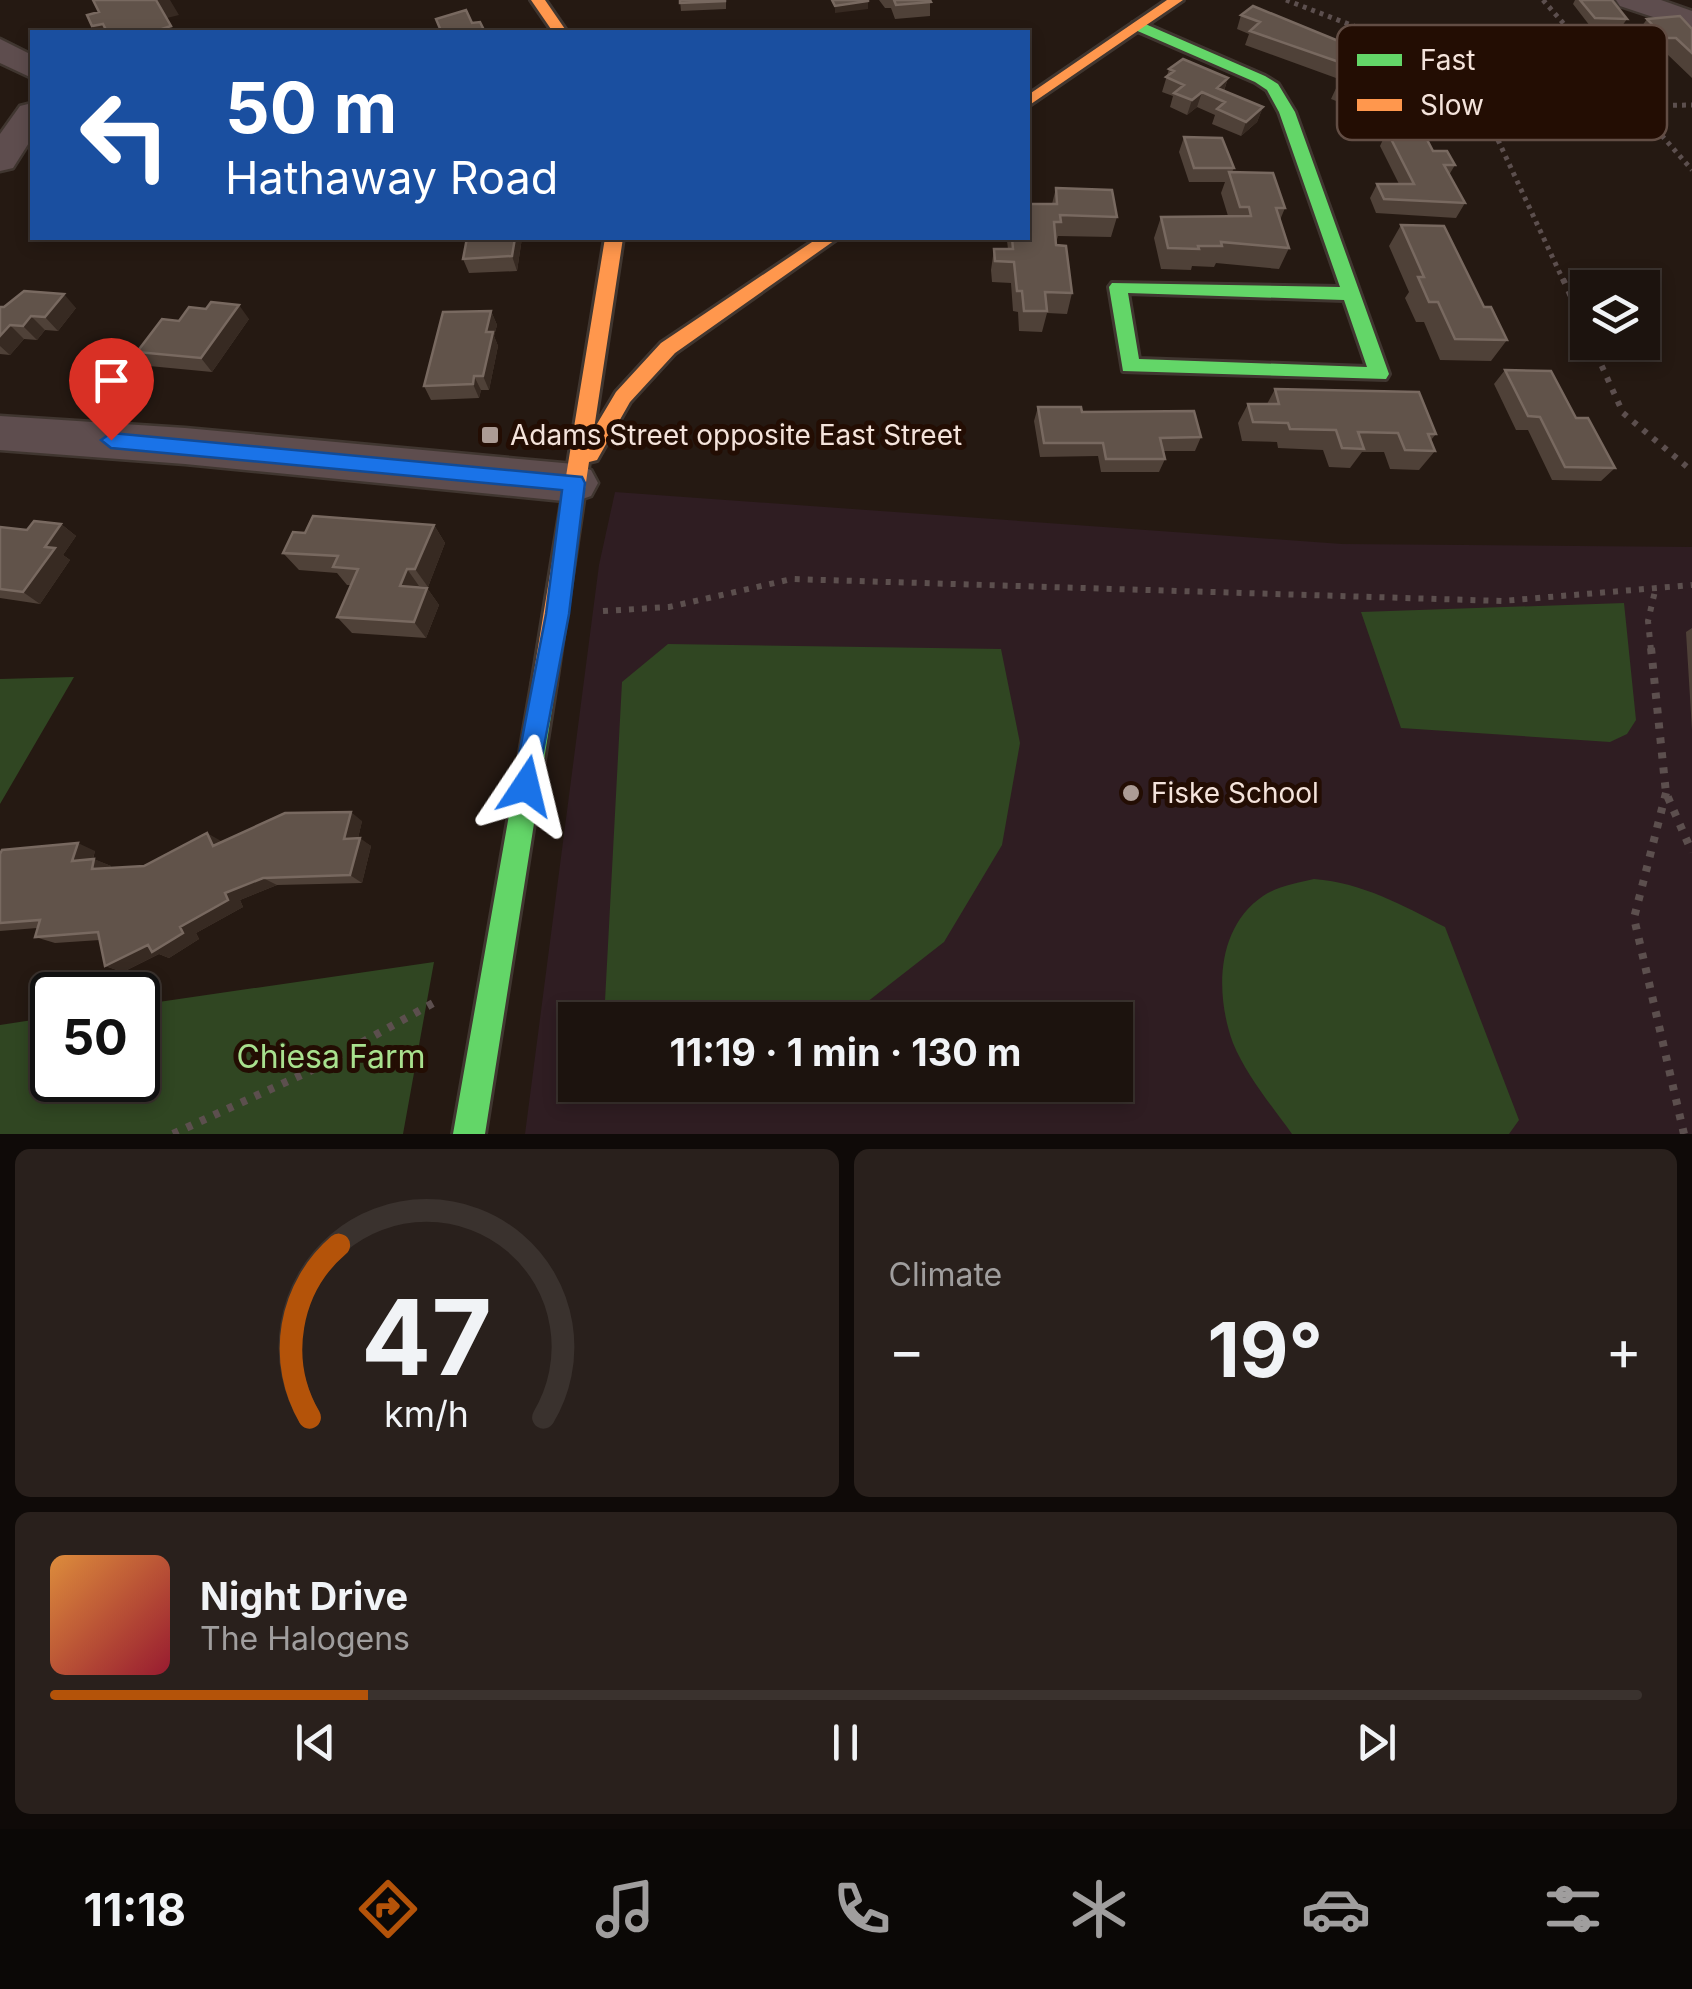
<!DOCTYPE html>
<html lang="en">
<head>
<meta charset="utf-8">
<style>
	:root { --surface:#1c130e; --page:#29201c; --text:#f1f3f6; --muted:#a09e9e; --line:#3a322e; --accent:#b45309 }
	body { margin:0; font-family:Inter,sans-serif; background:var(--page); color:var(--text); height:100vh; display:flex; flex-direction:column; font-size:38px; white-space:nowrap }
	* { box-sizing:border-box; margin:0 }
	p { font-size:32px; color:var(--muted) }
	.icon { flex:none; width:55px; height:55px; fill:none; stroke:currentColor; stroke-width:2; stroke-linecap:round; stroke-linejoin:round }
	.map { position:relative; height:1134px; overflow:hidden }
	.panel { display:flex; flex-direction:column; gap:15px; padding:15px; background:#0f0a08; flex:1 }
	.panel>* { flex:none }
	.guide { position:absolute; left:30px; top:30px; width:1000px; height:210px; border-radius:0px; box-shadow:0 5px 15px #0003,0 0 0 2px var(--line); background:#1a4fa0; color:#fff; overflow:hidden }
	.controls { position:absolute; left:1570px; top:270px; display:grid; gap:20px }
	.controls a { display:grid; place-items:center; width:90px; height:90px; border-radius:0px; background:var(--surface); box-shadow:0 5px 15px #0003,0 0 0 2px var(--line); font-size:50px }
	.speed { position:absolute; left:30px; top:972px; display:flex; gap:20px; font-size:50px; font-weight:700; text-align:center }
	.speed>* { display:grid; place-content:center; width:130px; height:130px; border-radius:50%; background:var(--surface); box-shadow:0 5px 15px #0003,0 0 0 2px var(--line); line-height:1 }
	.speed .limit { border:5px solid #111; border-radius:15px; background:#fff; color:#111 }
	.pin { position:absolute; display:grid; place-items:center; width:85px; height:85px; color:#fff; margin:-102px -42px; border-radius:50% 50% 50% 0; rotate:-45deg; box-shadow:0 0 10px #0007 }
	.pin .icon { rotate:45deg }
	.me { position:absolute; width:110px; margin:-55px; rotate:10deg; stroke-linejoin:round; filter:drop-shadow(0 0 8px #0008) }
	.turn { display:flex; align-items:center; gap:35px; height:210px; padding:0 30px; font-size:45px }
	.turn .icon { width:130px; height:130px; stroke-width:2.5 }
	.turn b { display:block; font-size:70px; line-height:85px }
	.big { font-size:75px; font-weight:700; line-height:1.1 }
	.panel .widget { flex:1; display:flex; flex-direction:column; justify-content:center; gap:15px; min-width:0; padding:0 35px; border-radius:15px; background:var(--page) }
	.panel .dial { align-items:center; gap:0 }
	.dial svg { height:260px; overflow:visible; fill:none; stroke:var(--line); stroke-width:7; stroke-linecap:round; text-anchor:middle }
	.dial text { fill:var(--text); stroke:none }
	.song { display:flex; align-items:center; gap:30px }
	.cover { width:120px; height:120px; border-radius:15px; background:linear-gradient(135deg,hsl(30 70% 55%),hsl(350 70% 35%)) }
	.played { height:10px; border-radius:5px; background:linear-gradient(90deg,var(--accent) 20%,var(--line) 20%) }
	.keys { display:flex; justify-content:space-around; direction:ltr }
	.heat { display:flex; justify-content:space-between; align-items:center; font-size:55px; direction:ltr }
	.panel .tiles { flex:1; display:grid; gap:15px; grid-template-columns:1fr 1fr }
	.widget:last-child { grid-column:span 2 }
	.trip { position:absolute; left:558px; top:1002px; width:575px; height:100px; border-radius:0px; background:var(--surface); box-shadow:0 5px 15px #0003,0 0 0 2px var(--line); font-weight:700; line-height:100px; text-align:center }
	.tabs { display:flex; height:160px; justify-content:space-around; align-items:center; background:#0b0806; color:var(--muted) }
	.tabs .icon { width:70px; height:70px }
	.tabs .current { color:var(--accent) }
	.tabs b { font-size:45px; color:var(--text) }
	.map>svg:first-child { display:block }
	.education { fill:#2f1d22; fill-rule:evenodd }
	.green { fill:#304622 }
	.lines { fill:none; stroke-linecap:round; stroke-linejoin:round }
	.street-casing { stroke:#403630; stroke-width:5 }
	.fast-casing { stroke:#403630; stroke-width:6 }
	.slow-casing { stroke:#403630; stroke-width:6 }
	.path-far2 { stroke:#5c4f4e; stroke-width:5; stroke-dasharray:4 5; stroke-linecap:butt }
	.path-far1 { stroke:#5c4f4e; stroke-width:6; stroke-dasharray:5 8; stroke-linecap:butt }
	.path { stroke:#5c4f4e; stroke-width:8; stroke-dasharray:6 9; stroke-linecap:butt }
	.street { fill:#5e4d4e; fill-rule:evenodd }
	.fast { fill:#63d668; fill-rule:evenodd }
	.slow { fill:#ff974d; fill-rule:evenodd }
	.wall { fill:#4f4138 }
	.shaded-wall { fill:#372a22 }
	.building { fill:#61534a; stroke:#786960; stroke-width:2.5 }
	.route { fill:#1a73e8; stroke:#114b97; stroke-width:2.5 }
	.poi-dot { fill:#ac9c95; stroke:#230d03; stroke-width:4 }
	.labels { text-anchor:middle; stroke-width:10; stroke-linejoin:round; paint-order:stroke }
	.poi-label { font-size:28px; fill:#f4e3db; stroke:#230d03; text-anchor:start }
	.near-park-label { font-size:32px; fill:#a8e18e; stroke:#230d03 }
	.key { fill:#230d03; stroke:#624d44; stroke-width:2.5 }
	.key-label { font-size:28px; fill:#f4e3db }
</style>
</head>
<body>
<div class="map">
<svg width="1692" height="1134" viewBox="0 0 1692 1134">
	<rect width="100%" height="100%" fill="#251912"/>
	<!-- education -->
	<path class="education" d="M615 492 1342 544 1692 547V1134H525L599 565ZM575 1020H1115V1085H575Z"/>
	<!-- green -->
	<path class="green" d="M1624 603 1636 720 1627 734 1610 742 1401 728 1361 612Z
		M668 644 1001 649 1020 743 1002 845 944 942 844 1020H604L622 682Z
		M74 677 0 804V679Z
		M1314 879C1363 883 1402 905 1445 927L1519 1120 1509 1134H1292C1272 1106 1246 1075 1233 1043 1215 994 1216 928 1263 896 1278 886 1297 883 1314 879Z
		M434 962 403 1134H0V1025L52 1017V1080H138V1005Z"/>
	<g class="lines">
		<defs>
			<path id="street" d="M1616 0H1661L1692 11V30L1620 6Z
				M0 39 32 55V78L0 63Z
				M32 103V138L13 168 0 171V134L20 106Z
				M0 416 185 428 574 464 591 470 598 483 591 496 574 502 185 464 0 450Z"/>
			<path id="fast" d="M1133 23H1143L1265 76 1278 84 1295 112 1389 374 1386 379 1123 371 1109 287 1112 283 1340 287 1279 112 1267 90 1255 82 1133 29ZM1128 293 1344 300 1367 367 1139 359Z
				M544 673 553 676 556 684 485 1134H453L532 684 535 676Z"/>
			<path id="slow" d="M531 0H545L567 32H553Z
				M1167 0H1183L1028 106V95Z
				M605 238H623L594 429 616 392 661 343 818 238H838L675 353 630 402 597 460 589 462 556 684 553 692 544 695 535 692 532 684Z"/>
		</defs>
		<!-- street casing -->
		<use href="#street" class="street-casing"/>
		<!-- fast casing -->
		<use href="#fast" class="fast-casing"/>
		<!-- slow casing -->
		<use href="#slow" class="slow-casing"/>
		<!-- path-far2 -->
		<path class="path-far2" d="M1286 0 1465 69 1564 282
			M1543 0 1692 170
			M1637 106 1692 105"/>
		<!-- path-far1 -->
		<path class="path-far1" d="M1563 279 1588 334
			M1591 342 1623 413 1692 471
			M603 611 669 607 792 579 1502 601 1692 585
			M1651 650 1648 621 1655 591"/>
		<!-- path -->
		<path class="path" d="M1651 648 1666 793 1692 852
			M1666 793 1634 918 1684 1134
			M173 1134 310 1071 435 1002"/>
		<!-- street -->
		<use href="#street" class="street"/>
		<!-- fast -->
		<use href="#fast" class="fast"/>
		<!-- slow -->
		<use href="#slow" class="slow"/>
	</g>
	<!-- wall -->
	<path class="wall" d="M680 0H726V9L681 11Z
		M879 0H930V16L895 19 891 8H885Z
		M1575 0H1612L1627 19 1622 26H1590L1573 4Z
		M1241 15 1358 49 1351 64 1336 78 1245 45 1249 34 1237 29Z
		M1647 19 1692 29V78L1666 53H1655L1637 33Z
		M1169 69 1228 78 1224 91 1263 107 1257 122 1241 136 1212 124 1215 115 1197 107 1187 115 1170 107 1173 96 1162 92Z
		M1338 84 1391 100 1375 116 1331 99Z
		M1387 131 1433 151 1455 165 1449 175 1465 203 1456 218 1376 213 1370 198 1377 184H1399L1380 146Z
		M1184 137 1234 168 1232 172 1285 208 1280 220 1289 248 1279 269 1216 263 1214 267 1192 266 1191 270 1161 269 1154 238 1161 217 1228 216 1221 193 1225 182H1189L1179 152Z
		M1056 188 1117 217 1111 237 1058 236 1056 243 1072 293 1067 314 1047 313 1042 332 1019 331 1018 312 1013 311 1011 283 992 282 991 270 994 249H1008L1007 241 993 240V238H1028L1052 204Z
		M1401 225 1484 307 1507 340 1491 361 1440 360 1424 322H1416L1405 298 1409 292 1389 246Z
		M522 238 517 271 469 273 463 259Z
		M0 307 76 308 58 331 45 330 37 340 24 339 10 355 0 354Z
		M491 311 497 325 494 336 498 346 489 390H481L479 398 431 400 424 386Z
		M249 319 212 372 149 366 137 352 179 321Z
		M1505 370 1576 418 1615 468 1601 481 1552 480 1528 430H1516L1494 384Z
		M1275 389 1436 434 1431 440 1435 451 1419 470 1390 469 1384 452H1362L1350 468 1329 467 1323 450 1278 448 1277 442 1242 441 1238 423 1248 404H1267Z
		M1038 407 1201 437 1195 451H1163L1165 459 1159 472H1101L1098 456 1040 457 1034 421Z
		M61 524 76 536 63 555 70 560 40 604 0 598V527L27 530Z
		M434 525 445 543 428 587 419 586V588H427L439 605 426 638 352 633 337 617 351 585H347L337 573 299 570 283 553 305 533Z
		M1692 628V730L1686 632Z
		M362 821 358 838 371 846 362 883 277 885 240 900 243 907 196 933 199 939 169 958 159 954 123 972 105 966 100 940 55 943 35 937 37 928 0 931V854L95 851 93 859 111 866V868L144 866 221 841 222 842Z"/>
	<!-- shaded-wall -->
	<path class="shaded-wall" d="M156 0H170L179 15 167 18 175 32H153Z
		M868 1V9L835 13V6Z
		M103 24 108 32H96L92 26Z
		M1358 49 1351 64 1336 78 1342 63Z
		M1228 78 1223 93 1217 88Z
		M1398 86 1391 100 1375 116 1382 102Z
		M1202 92 1197 107 1187 115 1192 100Z
		M1263 107 1257 122 1241 136 1246 122Z
		M515 238H522L517 271 512 256Z
		M64 294 76 308 58 331 45 317Z
		M239 305 249 319 212 372 201 358Z
		M491 311 497 325 494 336 498 346 489 390 483 376 486 332Z
		M31 316 45 330 37 340 23 326Z
		M10 325 24 339 10 355 0 346V336Z
		M474 376 481 390 479 398 473 384Z
		M61 524 76 536 63 555 70 560 40 604 23 592 45 547Z
		M434 525 445 543 428 587 415 569Z
		M407 569 419 586 413 604 400 586Z
		M427 588 439 605 426 638 414 622Z
		M351 812 362 821 356 847 344 839Z
		M207 833 221 841 228 854 213 846Z
		M360 838 371 846 362 883 350 875Z
		M78 843 95 851 90 868 72 861Z
		M94 859 111 866 110 877 92 869Z
		M263 878 277 885 240 900 243 907 196 933 199 939 169 958 159 954 123 972 105 966 180 927 225 893Z"/>
	<!-- building -->
	<path class="building" d="M93 0H156L171 26 153 32H105H107L103 24 92 26 87 15 99 12Z
		M680 0H725V1L680 3Z
		M832 0H868V1L835 6Z
		M894 0H930L931 2 896 5Z
		M1580 0H1612L1627 19 1595 18Z
		M1253 6 1358 49 1342 63 1250 31 1260 22 1241 15Z
		M466 10 472 23 480 22 485 32H450L449 30 441 31 436 19Z
		M1680 16 1692 29V53L1676 38H1665L1647 19Z
		M1183 59 1228 78 1217 88 1263 107 1246 122 1217 109 1225 102 1202 92 1192 100 1174 93 1184 85 1166 77 1174 71 1169 69Z
		M1387 131 1423 132 1433 151H1447L1455 165H1444L1465 203 1384 199 1377 184H1414Z
		M1184 137 1222 138 1234 168H1194Z
		M1229 172 1273 173 1285 208H1276L1289 248 1221 242 1222 246H1198L1199 249 1168 248 1161 217 1251 216 1249 207H1240Z
		M1056 188 1112 190 1117 217 1060 215 1061 222H1054L1056 245 1066 246 1072 293 1045 292 1047 311H1024L1022 291H1017L1014 262 995 261 994 249H1013L1012 238H1028V204H1057Z
		M1401 225 1444 226 1484 307H1491L1507 340 1455 339 1438 302H1429L1418 277H1424Z
		M467 238H515L512 256 463 259Z
		M24 291 64 294 45 317 31 316 23 326 10 325 0 336V307H4Z
		M211 302 239 305 201 358 137 352 162 319 179 321 189 307 206 309Z
		M491 311 486 332H493L483 376H474L473 384 424 386 443 312Z
		M1505 370 1551 371 1576 418H1588L1615 468 1565 467 1540 417 1528 416Z
		M1275 389 1419 392 1436 434H1428L1435 451 1405 450 1398 433 1358 432 1364 449 1342 448 1336 430 1290 429 1288 423 1253 422 1248 404H1279Z
		M1038 407H1081L1082 412 1194 411 1201 437 1160 438 1165 459H1106L1103 443H1044Z
		M313 516 434 525 415 569H407L400 586 427 588 414 622 337 617 358 569 333 567 338 556 283 553 293 532 305 533Z
		M34 521 61 524 45 547 55 548 23 592 0 589V527L27 530Z
		M351 812 344 839 360 838 350 875 263 878 225 893 228 900 180 927 183 933 152 952 148 945 105 966 98 932 35 937 40 920 0 923V854L2 850 78 843 72 861 94 859 92 869 144 866 207 833 213 846 285 813Z"/>
	<!-- route -->
	<path class="route" d="M111 433 582 477 585 483 569 614 535 794 526 798 516 794 513 786 546 614 562 490 111 448 101 440Z"/>
	<!-- markers -->
	<g class="poi-dot">
		<rect x="480" y="425" width="20" height="20" rx="5"/>
		<circle cx="1131" cy="793" r="10"/>
	</g>
	<g class="labels">
		<!-- poi labels -->
		<g class="poi-label">
			<text x="510" y="445">Adams Street opposite East Street</text>
			<text x="1151" y="803">Fiske School</text>
		</g>
		<!-- near-park labels -->
		<g class="near-park-label">
			<text x="331" y="1068">Chiesa Farm</text>
		</g>
	</g>
	<!-- legend -->
	<rect x="1337" y="25" width="330" height="115" rx="15" class="key"/>
	<rect x="1357" y="54" width="45" height="12" fill="#63d668"/>
	<rect x="1357" y="99" width="45" height="12" fill="#ff974d"/>
	<g class="key-label">
		<text x="1420" y="70">Fast</text>
		<text x="1420" y="115">Slow</text>
	</g>
</svg>
<div class="controls">
<a><svg class="icon" aria-label="layers" viewBox="0 0 24 24"><path d="M12 4l9 5-9 5-9-5zM3 14l9 5 9-5"/></svg></a>
</div>
<div class="speed"><div class="limit">50</div></div>
<div class="pin" style="left:111px;top:440px;background:#d93025"><svg class="icon" aria-label="arrive" viewBox="0 0 24 24"><path d="M6 21V4h12l-3 4 3 4H6"/></svg></div>
<svg class="me" style="left:526px;top:786px" viewBox="-20 -20 40 40"><path d="M0-17L14 15 0 8-14 15z" fill="#1a73e8" stroke="#fff" stroke-width="4"/></svg>
<div class="trip">11:19 · 1 min · 130 m</div>
<div class="guide">
<div class="turn"><svg class="icon" aria-label="left" viewBox="0 0 24 24"><path d="M17 20v-9H6M10 6l-5 5 5 5"/></svg><div><b>50 m</b>Hathaway Road</div></div>
</div>
</div>
<section class="panel">
<div class="tiles">
<div class="widget dial"><svg viewBox="0 0 100 80">
<path d="M14 69A42 42 0 1 1 86 69"/>
<path d="M14 69A42 42 0 0 1 23 16" stroke="#b45309"/>
<text x="50" y="56" font-size="32" font-weight="700">47</text>
<text x="50" y="72" font-size="11">km/h</text>
</svg></div>
<div class="widget"><p>Climate</p>
<div class="heat"><a>−</a><b class="big">19°</b><a>+</a></div>
</div>
<div class="widget">
<div class="song"><i class="cover"></i><div><b>Night Drive</b><p>The Halogens</p></div></div>
<div class="played"></div>
<div class="keys"><svg class="icon" aria-label="previous" viewBox="0 0 24 24"><path d="M18 5L8 12l10 7zM5 5v14"/></svg><svg class="icon" aria-label="pause" viewBox="0 0 24 24"><path d="M8 5v14M16 5v14"/></svg><svg class="icon" aria-label="next" viewBox="0 0 24 24"><path d="M6 5l10 7-10 7zM19 5v14"/></svg></div>
</div>
</div>
</section>
<nav class="tabs">
<b>11:18</b>
<svg class="icon current" aria-label="directions" viewBox="0 0 24 24"><path d="M12 3l9 9-9 9-9-9zM9 14v-3h6M13 9l2 2-2 2"/></svg>
<svg class="icon" aria-label="music" viewBox="0 0 24 24"><path d="M9 18V5l10-2v13"/><circle cx="6" cy="18" r="3"/><circle cx="16" cy="16" r="3"/></svg>
<svg class="icon" aria-label="phone" viewBox="0 0 24 24"><path d="M5 4h4l2 5-3 2q2 4 5 5l2-3 5 2v4C11 20 4 13 5 4z"/></svg>
<svg class="icon" aria-label="climate" viewBox="0 0 24 24"><path d="M12 3v18M4 7l16 10M4 17L20 7"/></svg>
<svg class="icon" aria-label="car" viewBox="0 0 24 24"><path d="M5 17H2v-5l4-1 3-4h7l3 4 3 1v5h-3M9 17h6M6 11h13"/><circle cx="7" cy="17" r="2"/><circle cx="17" cy="17" r="2"/></svg>
<svg class="icon" aria-label="filters" viewBox="0 0 24 24"><path d="M4 7h16M4 17h16"/><circle cx="9" cy="7" r="2"/><circle cx="15" cy="17" r="2"/></svg>
</nav>
</body>
</html>
